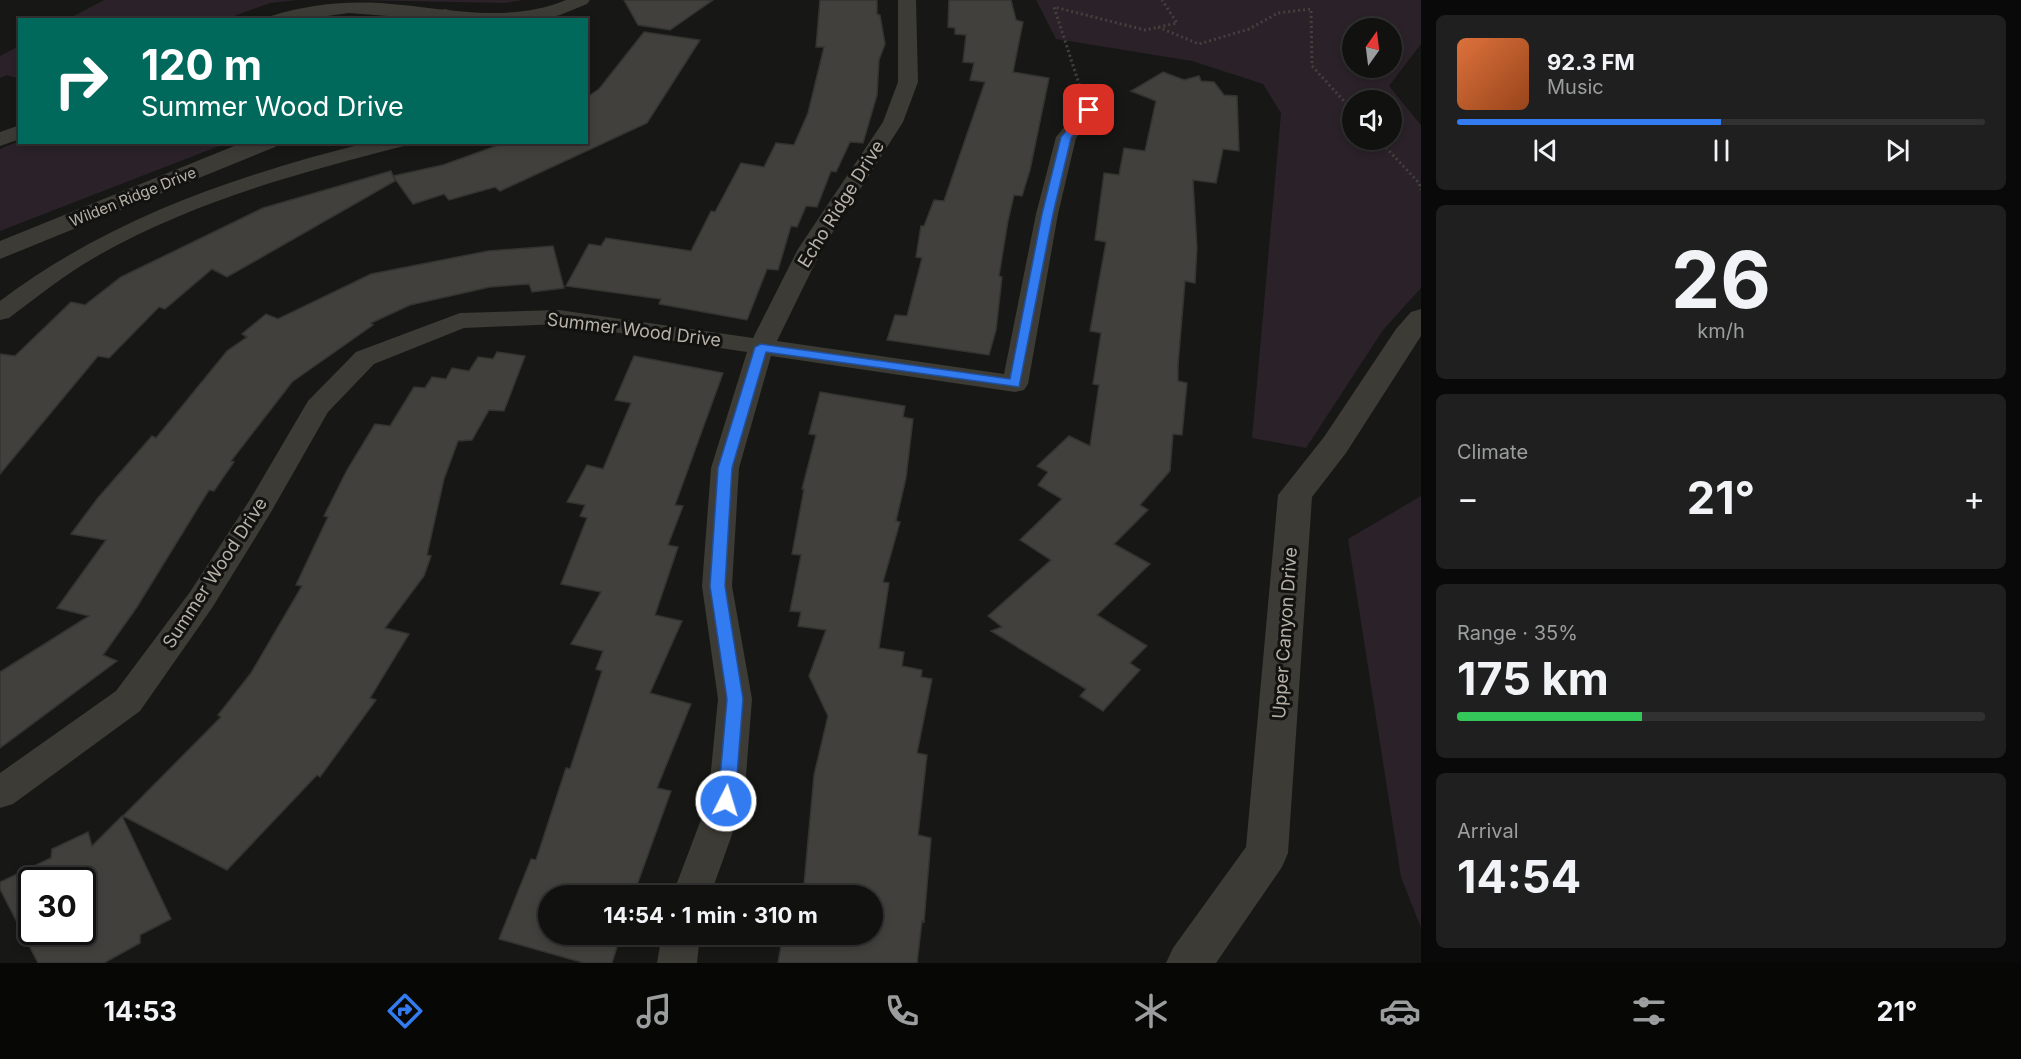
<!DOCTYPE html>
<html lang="en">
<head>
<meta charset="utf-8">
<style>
	:root { --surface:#111110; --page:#1e1f1e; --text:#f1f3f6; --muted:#9c9d9f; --line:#303130; --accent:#327bf1 }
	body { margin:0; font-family:Inter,sans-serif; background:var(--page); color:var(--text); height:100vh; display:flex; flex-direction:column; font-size:22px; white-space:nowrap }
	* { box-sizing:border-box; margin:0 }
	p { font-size:20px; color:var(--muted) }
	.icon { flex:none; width:33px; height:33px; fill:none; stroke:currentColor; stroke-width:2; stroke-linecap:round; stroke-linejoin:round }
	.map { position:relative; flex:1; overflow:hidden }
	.panel { display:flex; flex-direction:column; gap:15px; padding:15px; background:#090909; width:600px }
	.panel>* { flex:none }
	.hud { position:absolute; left:18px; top:18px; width:570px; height:126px; border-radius:0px; box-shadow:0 3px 9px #0003,0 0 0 2px var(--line); background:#00695c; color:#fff; overflow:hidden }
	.needle { width:39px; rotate:14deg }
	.fabs { position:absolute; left:1342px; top:18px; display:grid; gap:12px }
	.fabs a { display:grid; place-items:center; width:60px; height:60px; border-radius:50%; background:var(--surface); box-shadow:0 3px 9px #0003,0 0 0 2px var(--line); font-size:30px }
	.speed { position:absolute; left:18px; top:867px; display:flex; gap:12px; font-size:30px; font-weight:700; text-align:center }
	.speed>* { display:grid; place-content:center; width:78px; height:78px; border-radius:50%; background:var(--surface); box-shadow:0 3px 9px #0003,0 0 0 2px var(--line); line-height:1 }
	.speed .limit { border:3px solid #111; border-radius:9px; background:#fff; color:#111 }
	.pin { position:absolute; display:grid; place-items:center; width:51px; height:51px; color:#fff; margin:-26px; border-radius:12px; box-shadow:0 3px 9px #0006 }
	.me { position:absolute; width:66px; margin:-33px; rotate:5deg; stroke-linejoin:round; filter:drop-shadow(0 0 4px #0008) }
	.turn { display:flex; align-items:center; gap:21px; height:126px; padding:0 24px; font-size:27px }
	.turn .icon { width:78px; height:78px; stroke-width:2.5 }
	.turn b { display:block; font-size:42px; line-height:51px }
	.big { font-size:45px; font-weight:700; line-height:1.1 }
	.panel .widget { flex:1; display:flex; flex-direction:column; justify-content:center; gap:9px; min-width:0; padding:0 21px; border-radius:9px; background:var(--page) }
	.panel .dial { align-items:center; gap:0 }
	.dial b { font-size:78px; line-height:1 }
	.song { display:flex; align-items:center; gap:18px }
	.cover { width:72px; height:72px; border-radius:9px; background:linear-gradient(135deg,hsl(20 70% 55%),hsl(20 70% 35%)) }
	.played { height:6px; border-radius:3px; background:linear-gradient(90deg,var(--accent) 50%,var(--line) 50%) }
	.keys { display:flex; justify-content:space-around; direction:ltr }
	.heat { display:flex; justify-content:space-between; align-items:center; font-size:33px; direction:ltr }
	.charge { height:9px; border-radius:4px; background:linear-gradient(90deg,#34c759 35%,var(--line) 0) }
	.trip { position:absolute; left:538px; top:885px; width:345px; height:60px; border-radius:30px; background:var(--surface); box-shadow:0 3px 9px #0003,0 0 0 2px var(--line); font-weight:700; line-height:60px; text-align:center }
	.dock { display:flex; height:96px; justify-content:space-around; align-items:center; background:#070706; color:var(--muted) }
	.dock .icon { width:42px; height:42px }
	.dock .selected { color:var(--accent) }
	.dock b { font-size:27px; color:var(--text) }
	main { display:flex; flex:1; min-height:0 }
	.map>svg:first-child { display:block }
	.green { fill:#2a2129; fill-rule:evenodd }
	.building { fill:#41403c; stroke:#33332f; stroke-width:1.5; fill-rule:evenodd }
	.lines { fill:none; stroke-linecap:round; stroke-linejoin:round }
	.path { stroke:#43413c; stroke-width:3; stroke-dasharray:2 3; stroke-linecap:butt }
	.minor { fill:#3c3b36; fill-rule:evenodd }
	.tertiary { fill:#3c3b36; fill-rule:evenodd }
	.route { fill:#327bf1; stroke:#20509d; stroke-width:1.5 }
	.labels { text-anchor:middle; stroke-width:6; stroke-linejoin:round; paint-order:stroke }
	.far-street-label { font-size:15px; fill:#b7b1a7; stroke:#121210 }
	.street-label { font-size:18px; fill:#b7b1a7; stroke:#121210 }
</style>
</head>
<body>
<main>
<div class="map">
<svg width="1421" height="963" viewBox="0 0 1421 963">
	<rect width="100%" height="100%" fill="#171715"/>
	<!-- green -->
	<path class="green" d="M104 0H297L270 3 226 19H68Z
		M348 0H523L505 3Z
		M1036 0H1421V44L1389 86 1421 125V288L1383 330 1306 448 1252 438 1281 113 1263 84 1192 61 1056 39ZM1392 28V68H1353V28ZM1353 100H1392V140H1353Z
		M19 46V79L7 75 0 78V56Z
		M19 141 20 142 227 143 0 231V149Z
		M1421 496V928L1401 877 1348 539Z"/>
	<!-- building -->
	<path class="building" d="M624 0H713L670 30 638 25Z
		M820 0H877V14L880 15 885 44 879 60 877 95 863 143 850 142 836 172 831 171 817 207 806 206 797 227 791 226 778 270 767 269 747 320 659 304 661 299 566 286 589 244 601 246 606 238 691 251 711 211 715 212 741 163 764 167 776 143 794 145 808 113 824 47H816Z
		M949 0H1011L1016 20 1023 22 1013 72 1049 78 1030 170 1022 196 1014 195 1008 221 999 276 1002 277 996 330 989 355 887 340 895 315 907 316 922 258 916 257 921 226H924L934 200 944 201 985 82 970 80 974 63 963 62 966 35 955 34V28L948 27Z
		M644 32 700 40 647 123 500 191 495 187 449 200 444 194 413 204 393 176 443 165 507 142H586V98L599 89Z
		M1163 72 1184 80 1199 76 1201 81 1214 82 1224 95 1237 96 1239 151 1223 149 1216 183 1193 180 1197 248 1195 283 1185 281 1178 365V381L1187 383 1182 435 1173 434 1170 471 1140 505 1148 510 1114 544 1150 564 1097 615 1147 646 1130 663 1140 670 1103 711 1080 696 1086 689 991 631 1002 627 988 616 1051 560 1020 540 1062 499 1038 485 1048 472 1037 466 1069 436 1090 446 1099 385 1093 384 1101 333 1090 331 1106 242 1095 240 1104 173 1119 175 1124 148 1145 151 1156 101 1131 91Z
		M391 171 395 181 227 277 212 269 165 309 159 307 109 358 98 356 0 474V354L15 356 71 302 85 305 121 277 263 208Z
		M553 246 564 288 532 292 529 284 490 287 410 305 371 323 373 325 292 382 231 461 234 462 214 491 209 490 137 607 103 655 117 661 0 748V672L89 616 57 608 106 540 71 534 97 499 152 436 156 438 227 351 247 337 242 334 266 314 278 319 371 274 488 251Z
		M497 352 525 356 504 411 489 410 472 440 458 441 444 479 427 555 431 556 424 576 385 628 409 634 370 698 376 700 320 777 317 775 227 870 123 816 221 717 218 715 251 673 302 586 296 585 328 517 324 516 347 470 375 424 390 426 414 387 425 388 432 377 446 379 452 368 469 371 478 357 493 359Z
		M634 356 723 373 675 505 683 506 668 545 678 547 655 615 682 621 650 693 691 704 657 788 671 791 633 896H549V934H621L612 963H584L499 939 531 859 536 860 566 768 570 769 602 671 596 669 603 651 571 644 601 592 561 584 587 518 580 516 585 505 567 502 587 465 603 469 631 403 615 400Z
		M820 392 905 406 903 417 913 419 906 478 896 521 900 522 883 582 889 583 879 648 904 652 902 666 922 670 921 677 932 679 917 753 927 755 918 835 931 838 924 922 922 921 917 963H778L783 934H873V896H803L814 775 828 716 809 676 826 630 798 626 801 612 790 611 801 555 792 554 804 489H802L816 435 809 434Z
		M122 816 171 919 140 935V943L104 963H38L0 889V882L51 858 52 849 88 832 92 846ZM32 880H82V932H32Z"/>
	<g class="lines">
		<!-- path -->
		<path class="path" d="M1158 27 1199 44 1249 29 1278 13 1311 9 1312 66 1353 111
			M1081 90 1054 7 1145 30 1177 23 1162 0
			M1379 140 1419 183 1421 190"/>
		<!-- minor -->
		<path class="minor" d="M566 0H590L587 4 560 15 541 20H438L349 13 298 20H268L271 16C306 5 343 1 380 3 442 7 506 25 566 0Z
			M898 0H916L918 82 903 122 822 249 777 341 1004 374 1036 214 1056 137 1082 106H1096L1099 110 1076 138 1058 214 1028 384 1024 390 1015 392 771 356 739 468 732 586 752 699 744 801 710 896H672L708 801 718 699 702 586 711 468 747 352 559 324 464 328 374 364 328 412 271 512 212 608 140 711 13 804 0 808V773L116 691 190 592 251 498 308 401 356 352 460 313 559 310 753 338 798 249 883 122 898 82Z
			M20 125V139L0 146V132Z
			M370 142H407L404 146C299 173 194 201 99 255 67 273 38 296 9 318L0 320V301C110 218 237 175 370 142Z
			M662 934H700L697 963H657Z"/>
		<!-- tertiary -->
		<path class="tertiary" d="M445 9 452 11 455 15 452 20H429L438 11Z
			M244 142H278L275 147 0 259V241Z
			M1421 309V336L1346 453 1312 497 1288 853 1282 867 1216 963H1166L1173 948 1246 847 1278 495 1324 437 1396 329 1411 312Z"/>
	</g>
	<!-- route -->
	<path class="route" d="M1086 108 1094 110 1071 138 1053 214 1019 387 766 352 732 468 725 586 743 699 735 801 732 806 726 808 720 806 718 801 727 699 710 586 718 468 755 347 761 344 1010 379 1042 214 1061 137Z"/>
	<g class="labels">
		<!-- far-street labels -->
		<g class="far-street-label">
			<text transform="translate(133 197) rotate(-22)" y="5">Wilden Ridge Drive</text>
		</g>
		<!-- street labels -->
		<g class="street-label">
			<text transform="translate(841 204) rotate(-58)" y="6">Echo Ridge Drive</text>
			<text transform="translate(634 330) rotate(7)" y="6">Summer Wood Drive</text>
			<text transform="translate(215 573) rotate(-57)" y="6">Summer Wood Drive</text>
			<text transform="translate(1285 633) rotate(-86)" y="6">Upper Canyon Drive</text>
		</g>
	</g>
</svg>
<div class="fabs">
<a><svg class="needle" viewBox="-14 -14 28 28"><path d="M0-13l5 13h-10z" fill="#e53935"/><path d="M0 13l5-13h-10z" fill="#9c9d9f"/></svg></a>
<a><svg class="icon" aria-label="sound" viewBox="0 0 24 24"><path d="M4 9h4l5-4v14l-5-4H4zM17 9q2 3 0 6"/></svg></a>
</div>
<div class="speed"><div class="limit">30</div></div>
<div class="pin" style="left:1089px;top:110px;background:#d93025"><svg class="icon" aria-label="arrive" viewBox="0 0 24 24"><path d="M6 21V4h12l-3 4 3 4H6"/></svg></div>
<svg class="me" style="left:726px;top:801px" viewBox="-20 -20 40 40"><circle r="17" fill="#327bf1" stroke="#fff" stroke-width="3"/><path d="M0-11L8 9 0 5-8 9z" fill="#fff"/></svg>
<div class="trip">14:54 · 1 min · 310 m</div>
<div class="hud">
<div class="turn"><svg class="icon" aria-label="right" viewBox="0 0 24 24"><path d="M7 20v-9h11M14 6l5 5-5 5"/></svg><div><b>120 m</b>Summer Wood Drive</div></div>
</div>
</div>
<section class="panel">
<div class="widget">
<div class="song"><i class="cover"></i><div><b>92.3 FM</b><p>Music</p></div></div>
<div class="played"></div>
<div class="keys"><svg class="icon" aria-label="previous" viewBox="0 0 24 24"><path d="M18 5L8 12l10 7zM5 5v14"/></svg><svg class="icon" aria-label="pause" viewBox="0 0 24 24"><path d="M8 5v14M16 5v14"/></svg><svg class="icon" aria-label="next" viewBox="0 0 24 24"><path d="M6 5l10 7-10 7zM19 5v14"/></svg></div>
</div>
<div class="widget dial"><b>26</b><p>km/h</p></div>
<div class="widget"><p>Climate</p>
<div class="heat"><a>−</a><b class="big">21°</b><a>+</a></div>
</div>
<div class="widget"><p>Range · 35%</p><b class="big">175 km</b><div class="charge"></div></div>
<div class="widget"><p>Arrival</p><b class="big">14:54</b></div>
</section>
</main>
<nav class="dock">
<b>14:53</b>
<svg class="icon selected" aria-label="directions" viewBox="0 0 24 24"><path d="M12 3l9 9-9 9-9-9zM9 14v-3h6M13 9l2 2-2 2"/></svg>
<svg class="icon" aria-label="music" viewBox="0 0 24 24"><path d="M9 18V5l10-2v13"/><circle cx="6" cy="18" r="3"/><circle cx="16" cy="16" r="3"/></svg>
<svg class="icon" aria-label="phone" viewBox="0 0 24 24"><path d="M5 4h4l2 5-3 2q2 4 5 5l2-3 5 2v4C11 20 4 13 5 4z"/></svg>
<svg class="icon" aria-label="climate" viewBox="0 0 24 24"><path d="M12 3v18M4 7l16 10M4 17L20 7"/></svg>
<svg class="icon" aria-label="car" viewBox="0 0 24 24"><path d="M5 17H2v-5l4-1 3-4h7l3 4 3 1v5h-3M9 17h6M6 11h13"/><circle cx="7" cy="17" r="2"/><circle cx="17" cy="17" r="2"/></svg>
<svg class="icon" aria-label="filters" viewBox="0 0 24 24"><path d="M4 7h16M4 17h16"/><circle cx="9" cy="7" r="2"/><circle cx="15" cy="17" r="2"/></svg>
<b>21°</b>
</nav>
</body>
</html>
